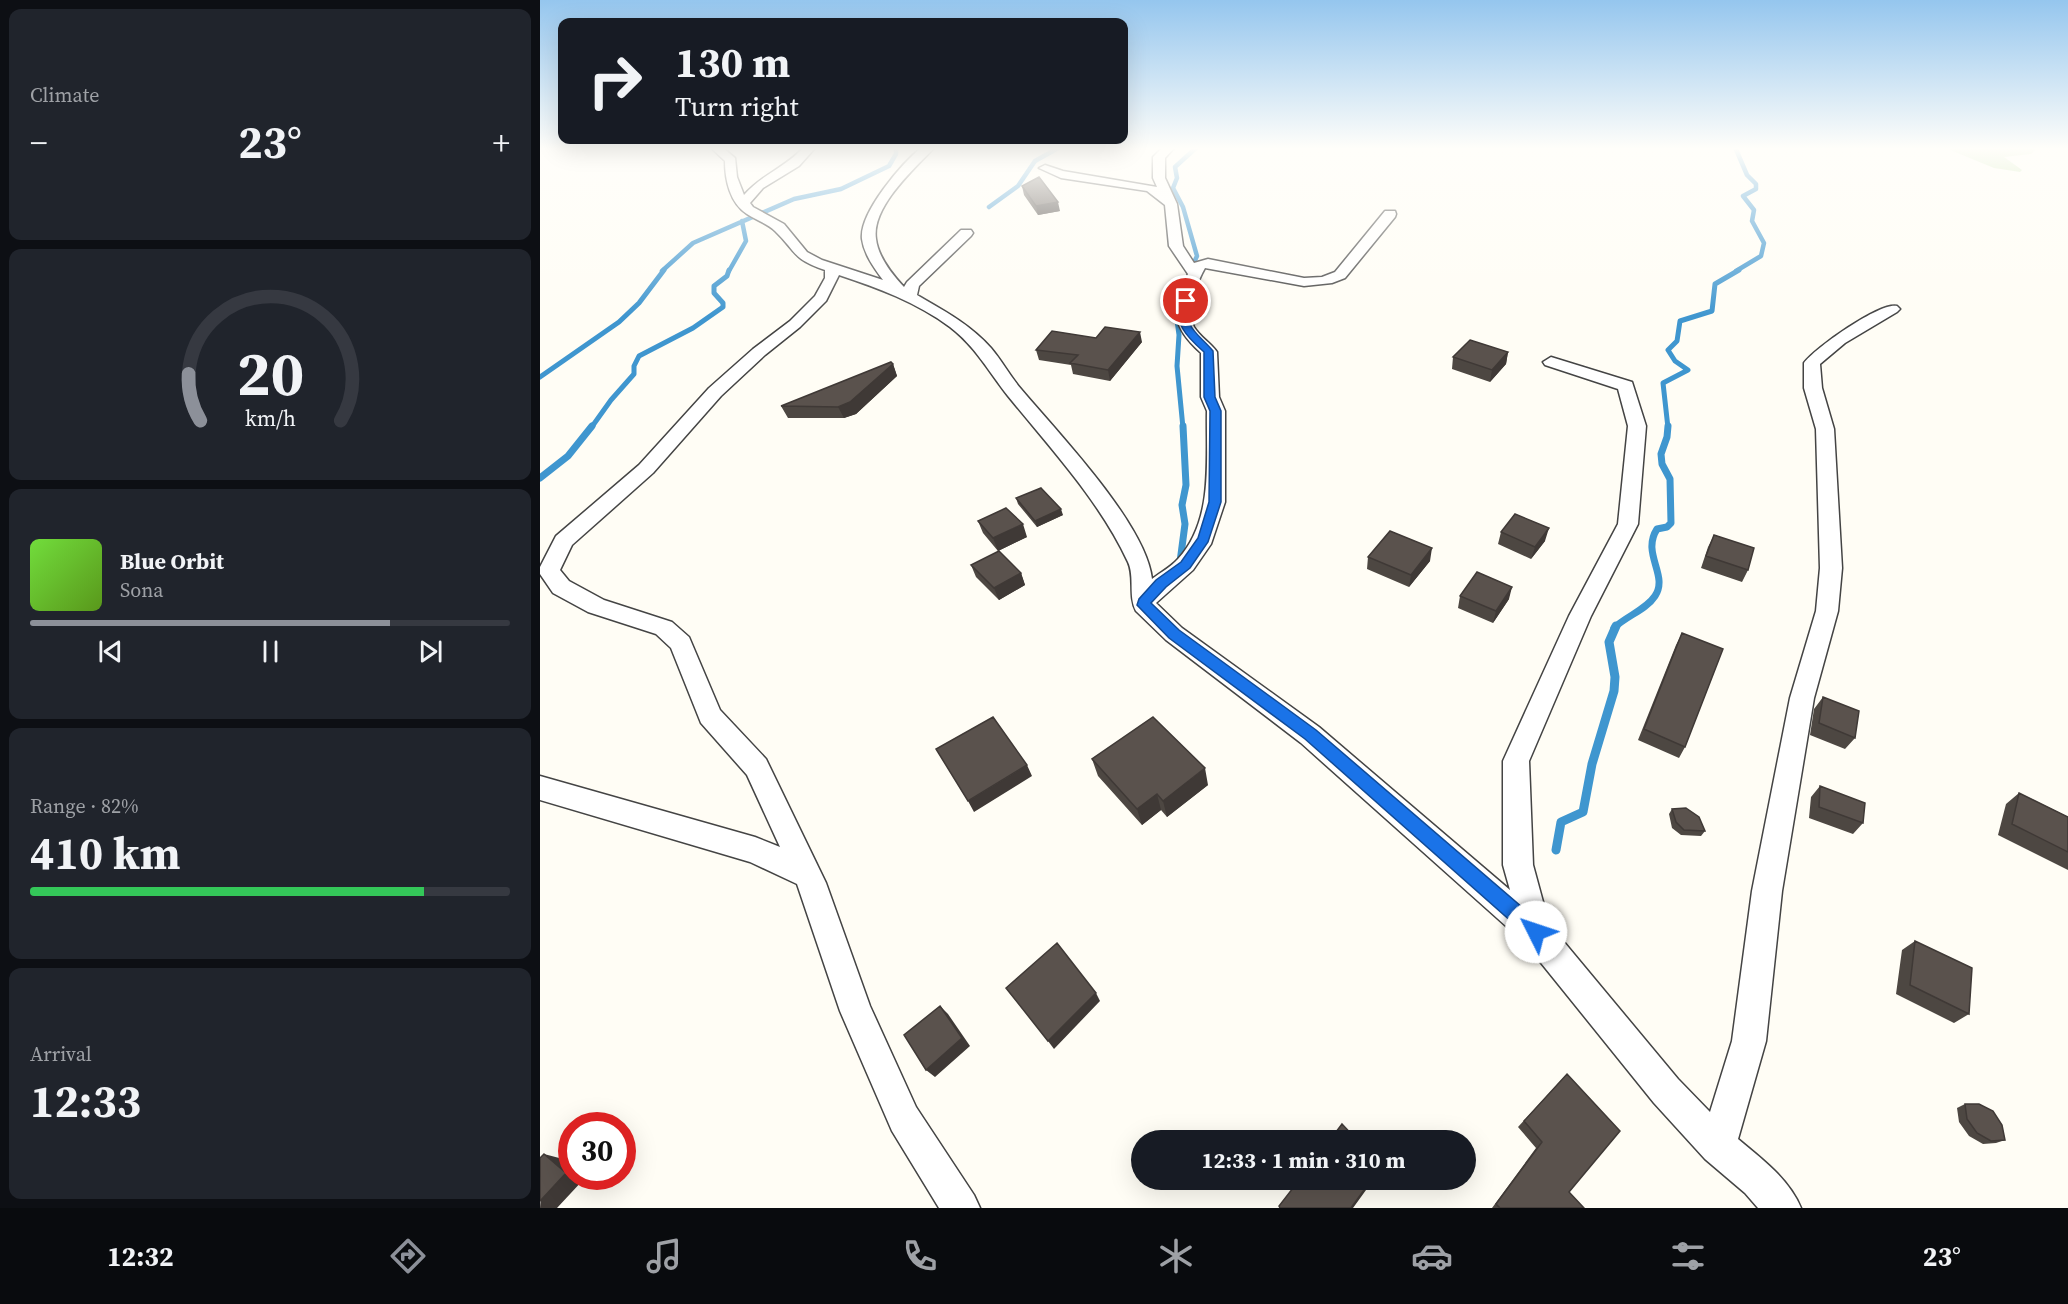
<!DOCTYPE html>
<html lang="en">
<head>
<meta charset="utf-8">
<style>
	:root { --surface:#171b24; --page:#20242c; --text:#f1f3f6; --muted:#9ea1a6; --line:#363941; --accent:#8c9099 }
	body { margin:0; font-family:"Source Serif 4",serif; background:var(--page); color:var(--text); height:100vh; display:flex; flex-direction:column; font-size:22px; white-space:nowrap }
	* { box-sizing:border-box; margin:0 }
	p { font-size:20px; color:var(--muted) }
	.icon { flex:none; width:33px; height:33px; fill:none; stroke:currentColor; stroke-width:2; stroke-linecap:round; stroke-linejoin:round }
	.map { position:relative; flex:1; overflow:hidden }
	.side { display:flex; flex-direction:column; gap:9px; padding:9px; background:#0d0f14; width:540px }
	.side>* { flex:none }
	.top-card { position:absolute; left:18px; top:18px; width:570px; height:126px; border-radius:12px; box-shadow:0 6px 24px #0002; background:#171b24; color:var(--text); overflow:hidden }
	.speed { position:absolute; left:18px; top:1112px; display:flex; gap:12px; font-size:30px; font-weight:700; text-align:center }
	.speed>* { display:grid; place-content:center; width:78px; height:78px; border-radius:50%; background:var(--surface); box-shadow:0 6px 24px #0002; line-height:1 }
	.speed .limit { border:9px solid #d22; background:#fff; color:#111 }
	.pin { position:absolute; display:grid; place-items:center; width:51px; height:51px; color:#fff; margin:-26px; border:3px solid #fff; border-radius:50%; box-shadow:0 2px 6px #0007 }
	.me { position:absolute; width:66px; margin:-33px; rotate:311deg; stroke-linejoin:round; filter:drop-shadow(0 0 4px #0008) }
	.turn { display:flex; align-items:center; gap:21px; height:126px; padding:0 18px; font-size:27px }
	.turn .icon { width:78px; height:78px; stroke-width:2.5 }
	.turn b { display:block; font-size:42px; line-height:51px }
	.big { font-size:45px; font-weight:700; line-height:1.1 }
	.side .tile { flex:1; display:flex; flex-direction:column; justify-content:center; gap:9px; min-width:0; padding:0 21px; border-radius:12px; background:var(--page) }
	.side .dial { align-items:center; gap:0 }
	.dial svg { height:156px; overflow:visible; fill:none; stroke:var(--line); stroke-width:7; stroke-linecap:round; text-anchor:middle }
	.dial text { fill:var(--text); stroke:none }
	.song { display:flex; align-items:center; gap:18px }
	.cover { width:72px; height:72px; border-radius:9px; background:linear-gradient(135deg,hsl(100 70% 55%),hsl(90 70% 35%)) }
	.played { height:6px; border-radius:3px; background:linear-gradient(90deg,var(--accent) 75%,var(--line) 75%) }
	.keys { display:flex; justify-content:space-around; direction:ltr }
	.heat { display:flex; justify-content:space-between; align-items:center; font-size:33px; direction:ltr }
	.charge { height:9px; border-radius:4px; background:linear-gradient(90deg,#34c759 82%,var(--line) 0) }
	.trip { position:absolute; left:591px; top:1130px; width:345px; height:60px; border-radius:30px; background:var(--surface); box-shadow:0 6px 24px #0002; font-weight:700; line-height:60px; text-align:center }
	.tab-bar { display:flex; height:96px; justify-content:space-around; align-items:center; background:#090b0e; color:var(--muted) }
	.tab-bar .icon { width:42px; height:42px }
	.tab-bar .current { color:var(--accent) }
	.tab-bar b { font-size:27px; color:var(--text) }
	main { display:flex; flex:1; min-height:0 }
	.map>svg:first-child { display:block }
	.forest { fill:#b9dc9c }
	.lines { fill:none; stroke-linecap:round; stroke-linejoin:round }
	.stream-far3 { stroke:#3f96cf; stroke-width:4.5 }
	.stream-far2 { stroke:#3f96cf; stroke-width:5 }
	.stream-far1 { stroke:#3f96cf; stroke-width:7 }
	.stream { stroke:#3f96cf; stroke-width:9 }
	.street-casing { stroke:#444; stroke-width:3 }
	.street { fill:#fff; fill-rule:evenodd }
	.wall { fill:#4d4742 }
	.shaded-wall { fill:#3f3936 }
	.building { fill:#5a524d; stroke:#3f3936; stroke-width:1.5 }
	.route { fill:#1a73e8; stroke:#114b97; stroke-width:1.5 }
</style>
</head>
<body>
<main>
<section class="side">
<div class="tile"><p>Climate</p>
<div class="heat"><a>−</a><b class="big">23°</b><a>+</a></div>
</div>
<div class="tile dial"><svg viewBox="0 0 100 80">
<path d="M14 69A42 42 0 1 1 86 69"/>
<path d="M14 69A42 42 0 0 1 8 45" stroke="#8c9099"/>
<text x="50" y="56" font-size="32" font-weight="700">20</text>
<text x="50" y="72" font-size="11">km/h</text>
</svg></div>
<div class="tile">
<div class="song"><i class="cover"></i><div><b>Blue Orbit</b><p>Sona</p></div></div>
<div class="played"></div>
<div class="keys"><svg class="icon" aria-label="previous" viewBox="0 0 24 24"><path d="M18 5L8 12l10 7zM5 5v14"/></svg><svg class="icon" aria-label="pause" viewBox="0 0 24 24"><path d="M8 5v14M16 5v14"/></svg><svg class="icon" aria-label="next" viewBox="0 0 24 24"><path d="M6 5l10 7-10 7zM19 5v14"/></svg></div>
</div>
<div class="tile"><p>Range · 82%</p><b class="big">410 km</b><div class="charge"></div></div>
<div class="tile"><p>Arrival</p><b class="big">12:33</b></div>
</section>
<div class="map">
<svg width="1528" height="1208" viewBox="0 0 1528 1208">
	<rect width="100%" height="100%" fill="#fffdf5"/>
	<!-- forest -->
	<path class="forest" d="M1403 147H1498L1491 154 1464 157 1482 170 1480 172 1454 168Z"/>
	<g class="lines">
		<!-- stream-far3 -->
		<path class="stream-far3" d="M1195 147 1207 175 1216 184V189L1203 196 1214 210 1212 221 1224 243 1221 256 1196 271
			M449 207 478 186 495 161 520 147
			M122 271 153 243 254 199 301 189 349 166 356 154V147
			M189 271 206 241 202 221
			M650 271 657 256 643 207 633 188 637 178 635 167 657 147"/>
		<!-- stream-far2 -->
		<path class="stream-far2" d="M640 303 636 313 639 335 637 366 643 428
			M0 377 79 322 99 303 124 270
			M51 428 71 400 94 374V366L99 356 153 328 183 307V303L174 293V286L187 276 189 270
			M1128 428 1123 383 1148 370 1135 361 1128 350 1137 341 1140 321 1172 311 1175 284 1199 270"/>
		<!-- stream-far1 -->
		<path class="stream-far1" d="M0 478 28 456 52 426
			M640 562 645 524 642 505 646 485 643 426
			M1074 628C1086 616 1106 610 1115 596 1129 575 1101 554 1117 529L1127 527 1131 523 1130 479 1122 464 1121 454 1127 437 1128 426"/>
		<!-- stream -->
		<path class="stream" d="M1016 850 1021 822 1043 812 1052 764 1074 691 1075 677 1069 642 1076 626"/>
		<defs>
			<path id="street" d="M170 147H182L195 158 197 177 204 195C222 174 245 168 264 147H276L259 166 223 188 210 203 213 207 244 224 267 252 282 260 343 280C334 268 324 254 322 239 319 213 362 163 382 147H395C375 168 331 207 336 239 338 257 352 274 364 287L367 282 421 230H431L433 233 431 236 379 286 377 295C403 310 431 325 451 348 462 361 470 376 481 389 518 433 606 524 612 579 621 572 631 567 638 559 674 520 666 460 667 411L661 397V353C631 325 631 311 648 274L629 246 625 205 607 191 521 178 499 168 505 165 523 171 617 187 613 178V157L623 147H635L625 158V178L637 204 643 246 654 263 668 259 764 278 782 277 795 272 845 211H855L856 214 855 217 805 278 792 283 764 286 665 268C657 282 646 311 654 327 660 337 671 343 677 352L679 397 685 411V502L671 544 653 570 616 603 642 628 779 727 970 890 963 865V761L1029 616 1078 524 1088 426 1078 389 1005 365 1003 362 1011 357 1092 382 1106 426 1098 524 1051 616 989 761 993 865 1009 924 1138 1079 1170 1112 1192 1041 1212 891 1250 698 1276 611 1280 568 1276 429 1264 388V363C1275 348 1340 302 1357 306L1360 309 1357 312 1305 343 1280 364 1282 388 1294 429 1302 568 1298 611 1274 698 1242 891 1226 1041 1198 1139C1222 1159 1249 1179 1261 1208H1218L1205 1193 1165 1159 1114 1103 985 943 761 743 626 640 596 611C588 596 595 577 588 562 559 500 511 449 468 396 449 372 435 346 410 327 376 302 338 288 299 275L286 301 260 327 225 355 181 396 113 473 32 545 20 570 29 581 64 600 132 622 149 637 180 710 226 759 286 883 330 1006 376 1107 434 1195 440 1208H399L352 1131 300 1011 257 884 210 862 0 800V776L215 837 240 847 207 775 161 723 131 648 116 634 48 612 13 593 0 574V567L16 536 99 465 169 388 213 349 250 321 275 296 285 278V270C252 259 257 252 235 231 228 224 216 220 207 214 190 203 185 180 185 161Z"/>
		</defs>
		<!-- street casing -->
		<use href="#street" class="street-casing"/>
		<!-- street -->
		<use href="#street" class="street"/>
	</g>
	<!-- wall -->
	<path class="wall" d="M482 186 520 211 498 215 484 195Z
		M602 342 570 381 533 374 531 365 499 360 496 350Z
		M968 352 966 364 950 382 912 369 913 357Z
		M353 364 357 376 316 414 304 418H248L241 406Z
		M476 498 523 515 497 527 478 504Z
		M438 521 487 537 458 551 443 533Z
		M961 532 1005 541 991 559 958 544Z
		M1174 535 1208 570 1202 582 1161 568 1168 547Z
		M828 557 890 561 869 587 827 569Z
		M431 565 481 573 485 585 459 600 436 577Z
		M920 596 969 599 953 623 918 608Z
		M1142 633 1145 747 1139 758 1098 740 1136 645Z
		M1283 697 1315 738 1305 749 1270 735 1274 709Z
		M552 759 668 785 627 817 621 810 602 825 558 776Z
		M1280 786 1323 823 1313 834 1269 818 1271 797Z
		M1479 793 1528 817V870L1458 835 1466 804Z
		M1132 809 1165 831 1161 836 1141 835 1132 828 1129 814Z
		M1375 941 1429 1014 1414 1023 1356 994 1362 950Z
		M1027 1074 1029 1192 1044 1208H952L996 1148 978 1127Z
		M1425 1104 1465 1140 1456 1143 1443 1144 1429 1136 1419 1122 1417 1108Z"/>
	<!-- shaded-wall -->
	<path class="shaded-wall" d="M518 202 520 211 498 215 496 206Z
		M600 332 602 342 570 381 568 370Z
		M968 352 966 364 950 382 952 370Z
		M353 364 357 376 316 414 304 418 298 407Z
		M521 509 523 515 497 527 495 521Z
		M483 524 487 537 458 551 453 538Z
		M1009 528 1005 541 991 559 995 547Z
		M892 548 890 561 869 587 871 575Z
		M481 573 485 585 459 600 454 588Z
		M972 587 969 599 953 623 956 611Z
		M487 765 492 776 434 812 428 801Z
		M665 768 668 785 627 817 623 801Z
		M617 794 621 810 602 825 597 809Z
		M556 993 560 1001 514 1049 508 1041Z
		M400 1006 408 1014 430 1046 395 1077 386 1070Z
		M4 1154 23 1159 32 1167V1176H41L44 1179 17 1208H0Z
		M832 1179H834L813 1208H811Z"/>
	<!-- building -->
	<path class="building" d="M499 177 518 202 496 206 482 186Z
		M565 327 600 332 568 370 530 363 538 355 496 350 512 331 556 338Z
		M930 340 968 352 952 370 913 357Z
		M351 362 353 364 310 402 298 407 241 406Z
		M501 488 521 509 495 521 476 498Z
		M466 508 483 524 453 538 438 521Z
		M975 514 1009 528 995 547 961 532Z
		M850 531 892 548 871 575 828 557Z
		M1174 535 1214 548 1208 570 1166 556Z
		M459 551 481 573 454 588 431 565Z
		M937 572 972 587 956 611 920 596Z
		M1142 633 1183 649 1145 747 1104 729Z
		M1283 697 1319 711 1315 738 1279 723Z
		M453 717 487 765 428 801 396 749Z
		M613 717 665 768 623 801 617 794 597 809 552 759Z
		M1280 786 1325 803 1323 823 1279 807Z
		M1479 793 1528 817V852L1472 824Z
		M1146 808 1159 817 1165 831 1144 830 1136 822 1132 809Z
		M1375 941 1432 968 1429 1014 1370 985Z
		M517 943 556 993 508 1041 466 988Z
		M400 1006 422 1038 386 1070 364 1035Z
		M1027 1074 1080 1131 1029 1192 1044 1208H960L956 1204 1002 1142 984 1121Z
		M1425 1104H1439L1453 1111 1462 1125 1465 1140 1451 1141 1437 1133 1427 1119Z
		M802 1124 817 1140H790Z
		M4 1154 26 1173 0 1201V1158Z
		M760 1179H832L811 1208H740L739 1206Z"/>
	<!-- sky -->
	<linearGradient id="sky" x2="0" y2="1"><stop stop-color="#95c6ee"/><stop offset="0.47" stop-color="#fffefa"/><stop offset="1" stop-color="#fffefa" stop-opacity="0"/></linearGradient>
	<rect width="1528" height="316" fill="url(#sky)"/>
	<!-- route -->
	<path class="route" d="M643 299 650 301C642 328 658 333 673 351L675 397 681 411V502L668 542 650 568 626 587 611 603 639 630 776 730 1003 925 1005 932 1003 938 996 941 990 938 765 739 629 638 597 605 599 599 616 580 641 562 658 538 669 502 670 411 664 397V352C647 337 631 322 643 299Z"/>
</svg>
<div class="speed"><div class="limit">30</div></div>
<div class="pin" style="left:646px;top:301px;background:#d93025"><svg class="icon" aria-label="arrive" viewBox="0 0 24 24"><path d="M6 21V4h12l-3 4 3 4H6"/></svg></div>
<svg class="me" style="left:996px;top:932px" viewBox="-20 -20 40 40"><circle r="19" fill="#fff"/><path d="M0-13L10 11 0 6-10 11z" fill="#1a73e8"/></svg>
<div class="trip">12:33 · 1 min · 310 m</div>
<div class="top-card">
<div class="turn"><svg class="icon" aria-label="right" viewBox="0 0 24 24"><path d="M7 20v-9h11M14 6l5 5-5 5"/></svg><div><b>130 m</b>Turn right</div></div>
</div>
</div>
</main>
<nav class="tab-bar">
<b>12:32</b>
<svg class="icon current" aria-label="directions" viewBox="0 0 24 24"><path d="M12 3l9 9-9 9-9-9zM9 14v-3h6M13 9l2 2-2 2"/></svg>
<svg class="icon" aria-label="music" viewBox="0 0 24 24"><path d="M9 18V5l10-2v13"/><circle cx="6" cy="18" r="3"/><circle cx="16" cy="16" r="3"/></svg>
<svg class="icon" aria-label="phone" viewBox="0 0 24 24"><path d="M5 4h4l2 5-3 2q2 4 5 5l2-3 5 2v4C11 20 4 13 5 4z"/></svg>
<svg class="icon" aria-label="climate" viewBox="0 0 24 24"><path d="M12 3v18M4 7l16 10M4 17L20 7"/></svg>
<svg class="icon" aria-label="car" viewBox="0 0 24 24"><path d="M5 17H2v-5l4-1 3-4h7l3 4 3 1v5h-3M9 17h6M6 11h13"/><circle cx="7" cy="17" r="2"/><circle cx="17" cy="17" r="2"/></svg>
<svg class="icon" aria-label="filters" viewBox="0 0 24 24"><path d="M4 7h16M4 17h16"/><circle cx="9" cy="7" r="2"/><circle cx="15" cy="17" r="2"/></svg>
<b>23°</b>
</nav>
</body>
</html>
